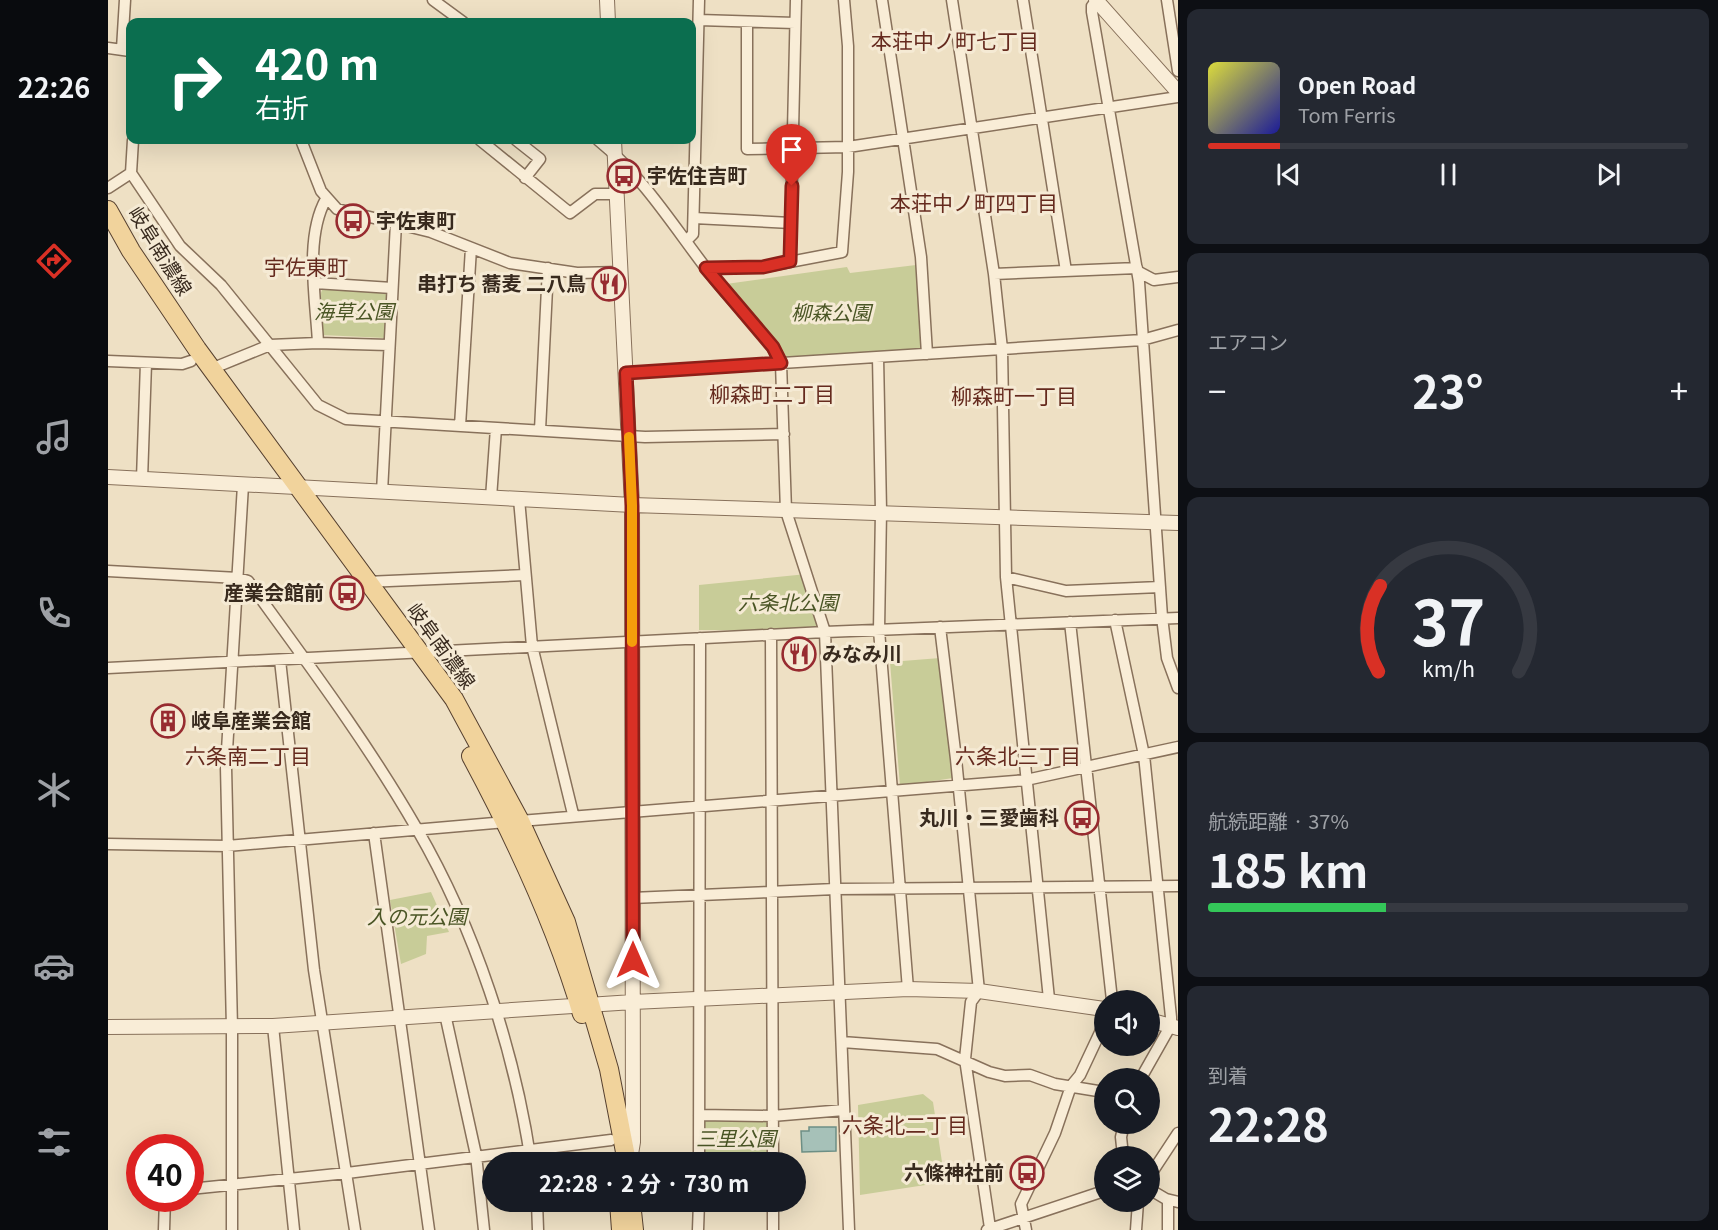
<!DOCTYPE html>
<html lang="ja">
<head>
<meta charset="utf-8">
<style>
	:root { --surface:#171b24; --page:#242831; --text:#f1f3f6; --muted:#9ea1a6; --line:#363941; --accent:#d93025 }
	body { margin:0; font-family:Georgia,"Noto Sans JP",serif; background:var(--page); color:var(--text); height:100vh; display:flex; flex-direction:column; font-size:22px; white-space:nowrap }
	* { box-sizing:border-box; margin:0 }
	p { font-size:20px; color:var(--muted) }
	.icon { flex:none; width:33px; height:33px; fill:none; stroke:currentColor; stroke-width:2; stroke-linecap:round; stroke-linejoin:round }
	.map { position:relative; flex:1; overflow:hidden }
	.side { display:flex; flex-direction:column; gap:9px; padding:9px; background:#0d0f14; width:540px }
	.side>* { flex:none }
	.guide { position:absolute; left:18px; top:18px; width:570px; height:126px; border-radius:12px; box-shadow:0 6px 24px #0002; background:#0b6e4f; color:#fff; overflow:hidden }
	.buttons { position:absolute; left:986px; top:990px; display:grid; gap:12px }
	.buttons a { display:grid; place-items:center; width:66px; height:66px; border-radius:50%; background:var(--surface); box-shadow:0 6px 24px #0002; font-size:30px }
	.speed { position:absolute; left:18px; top:1134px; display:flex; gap:12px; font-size:30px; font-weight:700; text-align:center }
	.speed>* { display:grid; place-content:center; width:78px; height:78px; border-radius:50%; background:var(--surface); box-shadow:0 6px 24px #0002; line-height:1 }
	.speed .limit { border:9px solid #d22; background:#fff; color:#111 }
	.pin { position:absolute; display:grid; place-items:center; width:51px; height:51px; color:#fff; margin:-62px -26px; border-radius:50% 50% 50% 0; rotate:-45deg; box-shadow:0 0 6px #0007 }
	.pin .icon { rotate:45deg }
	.me { position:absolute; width:66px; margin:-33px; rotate:0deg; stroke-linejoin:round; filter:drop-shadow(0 0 4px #0008) }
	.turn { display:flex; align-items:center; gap:21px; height:126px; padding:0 30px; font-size:27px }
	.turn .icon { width:78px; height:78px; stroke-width:2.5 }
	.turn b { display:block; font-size:42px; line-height:51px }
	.big { font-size:45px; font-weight:700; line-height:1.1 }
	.side .widget { flex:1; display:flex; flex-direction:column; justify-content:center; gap:9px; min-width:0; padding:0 21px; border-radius:12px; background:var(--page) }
	.side .dial { align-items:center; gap:0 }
	.dial svg { height:156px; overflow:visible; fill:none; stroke:var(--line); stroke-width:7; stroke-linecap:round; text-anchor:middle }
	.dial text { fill:var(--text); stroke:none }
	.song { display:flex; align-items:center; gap:18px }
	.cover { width:72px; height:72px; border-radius:9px; background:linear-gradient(135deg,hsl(60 70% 55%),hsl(240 70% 35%)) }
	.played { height:6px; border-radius:3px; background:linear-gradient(90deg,var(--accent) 15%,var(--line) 15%) }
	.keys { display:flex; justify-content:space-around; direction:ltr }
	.heat { display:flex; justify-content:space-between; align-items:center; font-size:33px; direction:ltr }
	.charge { height:9px; border-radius:4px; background:linear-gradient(90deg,#34c759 37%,var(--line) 0) }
	.trip { position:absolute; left:374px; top:1152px; width:324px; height:60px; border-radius:30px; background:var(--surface); box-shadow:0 6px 24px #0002; font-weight:700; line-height:60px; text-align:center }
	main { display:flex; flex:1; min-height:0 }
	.dock { display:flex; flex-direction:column; width:108px; justify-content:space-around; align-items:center; background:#090b0e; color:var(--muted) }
	.dock .icon { width:42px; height:42px }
	.dock .on { color:var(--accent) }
	.dock b { font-size:27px; color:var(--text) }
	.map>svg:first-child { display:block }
	.green { fill:#c8cc98 }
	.water { fill:#a6c1b8; stroke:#6d8f85; stroke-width:1.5 }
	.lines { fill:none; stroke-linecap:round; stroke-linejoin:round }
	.minor-casing { stroke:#88715b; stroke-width:13 }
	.tertiary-casing { stroke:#88715b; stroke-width:16 }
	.primary-casing { stroke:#56402f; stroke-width:20 }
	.minor { stroke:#f9edd7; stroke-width:10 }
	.tertiary { stroke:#f9edd7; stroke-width:14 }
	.primary { stroke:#f1d39c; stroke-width:18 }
	.route-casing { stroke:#8d1f18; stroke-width:15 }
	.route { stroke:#d93025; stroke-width:10 }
	.slow { stroke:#f59e0b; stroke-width:10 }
	.labels { text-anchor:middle; stroke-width:6; stroke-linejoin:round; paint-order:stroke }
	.poi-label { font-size:20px; font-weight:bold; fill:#382a1e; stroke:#f5ead4; text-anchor:start }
	.street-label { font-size:20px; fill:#382a1e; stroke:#f5ead4 }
	.park-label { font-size:20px; font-style:italic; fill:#4a5525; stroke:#f5ead4 }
	.neighbourhood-label { font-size:21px; fill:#652a1e; stroke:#f5ead4 }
</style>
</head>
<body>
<main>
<nav class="dock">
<b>22:26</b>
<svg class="icon on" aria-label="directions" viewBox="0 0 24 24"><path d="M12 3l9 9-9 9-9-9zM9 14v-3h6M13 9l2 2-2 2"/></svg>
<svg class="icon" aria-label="music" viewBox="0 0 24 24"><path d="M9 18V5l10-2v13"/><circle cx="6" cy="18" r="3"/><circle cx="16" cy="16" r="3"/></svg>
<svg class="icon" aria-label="phone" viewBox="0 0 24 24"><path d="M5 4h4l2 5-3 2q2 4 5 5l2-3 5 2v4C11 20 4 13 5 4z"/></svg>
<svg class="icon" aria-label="climate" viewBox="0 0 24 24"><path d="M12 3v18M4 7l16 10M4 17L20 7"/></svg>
<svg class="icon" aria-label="car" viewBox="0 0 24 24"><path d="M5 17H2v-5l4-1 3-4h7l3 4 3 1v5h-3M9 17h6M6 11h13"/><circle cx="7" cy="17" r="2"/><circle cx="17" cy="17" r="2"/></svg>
<svg class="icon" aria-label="filters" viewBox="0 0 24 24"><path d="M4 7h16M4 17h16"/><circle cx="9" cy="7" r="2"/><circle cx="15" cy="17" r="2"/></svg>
</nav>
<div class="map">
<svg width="1070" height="1230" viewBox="0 0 1070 1230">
	<rect width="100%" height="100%" fill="#eee0c4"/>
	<!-- green -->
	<path class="green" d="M808 265 815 351 681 360 618 284 739 267 742 273Z
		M215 287 280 290 278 338 214 335 213 293Z
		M699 574 715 631 591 630V585Z
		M832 658 845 778 792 786 782 662Z
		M323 892 341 932 319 936 318 954 293 964 282 900Z
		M815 1094 825 1102 837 1182 752 1195 750 1105Z
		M591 1115 664 1116 665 1162H591Z"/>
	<!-- water -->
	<path class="water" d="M701 1127H728V1151L694 1152 693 1131H701Z"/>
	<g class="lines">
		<defs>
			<path id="minor" d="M325 0 355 22
				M774 0 813 257 819 354
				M844 0 886 274 894 349 898 577 941 999
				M915 0 958 271
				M1059 0 1070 71
				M989 1 984 6V12L1031 282 1054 617 1059 658 1070 688
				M591 20 687 23
				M639 22V149L740 147 1070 97
				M0 48 22 51
				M14 49 17 0
				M25 140 23 173 72 246 113 285 210 405 238 419 537 437 676 434
				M193 140 213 191 229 209 323 232 402 263 469 273 513 272
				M372 140 462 213 487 194H508
				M408 140 432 159 417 178
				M490 140C538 179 569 232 607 280 629 308 658 331 673 363L678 511 717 632 741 1230
				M0 188 23 173
				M586 218 683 223
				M578 241 585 234 591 0
				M682 261 688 0
				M598 268 655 267 734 252 740 172V46L736 0
				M1029 271 1046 280 1070 277
				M886 274 1029 268
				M207 283 284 288
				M210 343C208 300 196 238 218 199
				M770 357 773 511 771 630 800 989
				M0 361 74 364 83 361
				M103 369 162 345 210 343 280 345
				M517 373 1034 340 1070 330
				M352 426 363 248
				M432 430 440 268
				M34 479 38 363
				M274 492 288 223
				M383 498 388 428
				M411 499 424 646 465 814
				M0 571 130 578 140 581C198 661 259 742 309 829 367 929 406 1048 423 1162
				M898 577 958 591 1052 587
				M258 582 417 575
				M1007 620 1036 755 1063 1017V1025L1033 1078
				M962 622 1004 1000
				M832 627 848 759 871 991 863 1002 857 1059 882 1228
				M663 634 665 1162
				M172 660 206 970 247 1230
				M0 668 717 632 1070 618
				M412 821 918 780 1070 747
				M266 833 321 1230
				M0 844 119 846 398 822
				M524 898 727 889 1070 886
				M337 1014 368 1155 376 1230
				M165 1026 186 1230
				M734 1042 829 1049 881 1072 897 1076 922 1075 947 1084 996 1092
				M591 1115 664 1116 736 1110
				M1015 1156 1013 1137 1016 1124
				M591 1162 592 638
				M1041 1177 1070 1133
				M82 1189 239 1173 503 1140
				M1041 1189 1058 1199 1070 1202
				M1060 1200V1230
				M429 1202 430 1230
				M665 1202V1230
				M56 1230 57 1198
				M124 1230V1028L118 767 135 485
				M590 1230 591 1202
				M879 1230 996 1191
				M918 1230 913 1204 947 1133 963 1086 972 1075 996 1024
				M1028 1230 1030 1202"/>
			<path id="tertiary" d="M499 0 500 22
				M988 0 1070 92
				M506 140 524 505 525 1142 522 1160
				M0 477 524 505 1070 523
				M1041 1020 1070 1028
				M0 1027 165 1026 525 1002 800 989 871 991 996 1009"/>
			<path id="primary" d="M0 210 23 251 89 349 346 699 412 821 458 922 501 1069 519 1162
				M363 756C407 838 448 925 474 1014
				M511 1202 513 1230
				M523 1202 526 1230"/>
		</defs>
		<!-- minor casing -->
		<use href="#minor" class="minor-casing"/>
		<!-- tertiary casing -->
		<use href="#tertiary" class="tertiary-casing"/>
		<!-- primary casing -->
		<use href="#primary" class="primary-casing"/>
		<!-- minor -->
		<use href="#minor" class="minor"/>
		<!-- tertiary -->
		<use href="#tertiary" class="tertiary"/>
		<!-- primary -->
		<use href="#primary" class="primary"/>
	</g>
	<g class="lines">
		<defs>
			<path id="route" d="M525 960 524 506 518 373 673 363 665 347 598 268 655 267 682 261 684 186"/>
		</defs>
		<!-- route casing -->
		<use href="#route" class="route-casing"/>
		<!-- route -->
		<use href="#route" class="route"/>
		<!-- slow -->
		<path class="slow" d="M521 437 524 506V642"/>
	</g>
	<!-- icons -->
	<defs>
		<symbol id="bus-ring" viewBox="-11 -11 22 22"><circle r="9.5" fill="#f5ead4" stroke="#972b30" stroke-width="1.5"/><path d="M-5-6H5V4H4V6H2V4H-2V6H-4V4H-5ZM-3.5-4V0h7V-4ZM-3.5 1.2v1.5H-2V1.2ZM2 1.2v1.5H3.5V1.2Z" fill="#972b30"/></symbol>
		<symbol id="restaurant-ring" viewBox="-11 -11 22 22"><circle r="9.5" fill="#f5ead4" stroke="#972b30" stroke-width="1.5"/><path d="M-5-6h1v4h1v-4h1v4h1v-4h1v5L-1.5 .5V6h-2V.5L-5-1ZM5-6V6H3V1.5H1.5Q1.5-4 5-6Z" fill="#972b30"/></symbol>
		<symbol id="building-ring" viewBox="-11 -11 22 22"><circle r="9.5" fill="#f5ead4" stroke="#972b30" stroke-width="1.5"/><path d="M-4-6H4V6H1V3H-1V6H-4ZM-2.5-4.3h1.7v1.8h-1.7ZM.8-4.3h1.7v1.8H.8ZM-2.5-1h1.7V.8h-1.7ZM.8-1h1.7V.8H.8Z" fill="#972b30"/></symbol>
	</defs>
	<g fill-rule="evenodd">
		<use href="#bus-ring" x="497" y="157" width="38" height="38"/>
		<use href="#bus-ring" x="226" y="202" width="38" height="38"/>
		<use href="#restaurant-ring" x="482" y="265" width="38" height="38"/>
		<use href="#bus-ring" x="220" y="574" width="38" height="38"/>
		<use href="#restaurant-ring" x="672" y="635" width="38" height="38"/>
		<use href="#building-ring" x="41" y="702" width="38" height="38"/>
		<use href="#bus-ring" x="955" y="799" width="38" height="38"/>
		<use href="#bus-ring" x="900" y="1154" width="38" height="38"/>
	</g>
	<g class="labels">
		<!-- poi labels -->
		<g class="poi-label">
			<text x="539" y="183">宇佐住吉町</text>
			<text x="268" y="228">宇佐東町</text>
			<text x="478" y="291" text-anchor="end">串打ち 蕎麦 二八鳥</text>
			<text x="216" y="600" text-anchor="end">産業会館前</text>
			<text x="714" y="661">みなみ川</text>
			<text x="83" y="728">岐阜産業会館</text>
			<text x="951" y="825" text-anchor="end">丸川・三愛歯科</text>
			<text x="896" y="1180" text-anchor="end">六條神社前</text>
		</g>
		<!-- street labels -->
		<g class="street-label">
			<text transform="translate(52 251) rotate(58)" y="7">岐阜南濃線</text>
			<text transform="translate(333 646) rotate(54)" y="7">岐阜南濃線</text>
		</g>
		<!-- park labels -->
		<g class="park-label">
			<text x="246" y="319">海草公園</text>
			<text x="723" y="320">柳森公園</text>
			<text x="680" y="610">六条北公園</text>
			<text x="309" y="924">入の元公園</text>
			<text x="628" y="1146">三里公園</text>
		</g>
		<!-- neighbourhood labels -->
		<g class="neighbourhood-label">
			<text x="847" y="49">本荘中ノ町七丁目</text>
			<text x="866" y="211">本荘中ノ町四丁目</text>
			<text x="198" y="275">宇佐東町</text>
			<text x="664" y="402">柳森町二丁目</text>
			<text x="906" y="404">柳森町一丁目</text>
			<text x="140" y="764">六条南二丁目</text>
			<text x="910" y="764">六条北三丁目</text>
			<text x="797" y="1133">六条北二丁目</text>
		</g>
	</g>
</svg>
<div class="buttons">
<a><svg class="icon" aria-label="sound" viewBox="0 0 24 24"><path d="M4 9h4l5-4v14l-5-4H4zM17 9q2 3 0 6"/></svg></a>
<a><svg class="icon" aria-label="search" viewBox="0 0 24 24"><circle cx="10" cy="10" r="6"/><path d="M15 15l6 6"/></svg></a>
<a><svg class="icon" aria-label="layers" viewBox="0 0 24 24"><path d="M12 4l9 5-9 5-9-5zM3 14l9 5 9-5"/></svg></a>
</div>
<div class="speed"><div class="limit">40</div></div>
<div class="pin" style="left:684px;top:186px;background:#d93025"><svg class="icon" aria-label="arrive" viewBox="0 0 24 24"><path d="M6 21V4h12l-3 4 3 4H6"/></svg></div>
<svg class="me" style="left:525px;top:960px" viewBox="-20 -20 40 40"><path d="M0-17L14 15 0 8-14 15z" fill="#d93025" stroke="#fff" stroke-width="4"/></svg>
<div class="trip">22:28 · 2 分 · 730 m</div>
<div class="guide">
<div class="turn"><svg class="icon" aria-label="right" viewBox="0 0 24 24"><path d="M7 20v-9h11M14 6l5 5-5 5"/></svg><div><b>420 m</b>右折</div></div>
</div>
</div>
<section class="side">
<div class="widget">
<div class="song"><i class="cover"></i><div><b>Open Road</b><p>Tom Ferris</p></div></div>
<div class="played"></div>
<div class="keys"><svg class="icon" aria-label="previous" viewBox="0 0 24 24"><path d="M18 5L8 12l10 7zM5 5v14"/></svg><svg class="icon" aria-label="pause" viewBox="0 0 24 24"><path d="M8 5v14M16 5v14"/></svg><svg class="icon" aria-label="next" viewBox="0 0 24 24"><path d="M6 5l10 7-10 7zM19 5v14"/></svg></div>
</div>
<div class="widget"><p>エアコン</p>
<div class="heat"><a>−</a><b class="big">23°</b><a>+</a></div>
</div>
<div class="widget dial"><svg viewBox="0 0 100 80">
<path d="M14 69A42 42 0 1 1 86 69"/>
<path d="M14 69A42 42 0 0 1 15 25" stroke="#d93025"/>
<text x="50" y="56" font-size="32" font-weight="700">37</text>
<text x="50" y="72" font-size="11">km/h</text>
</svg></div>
<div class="widget"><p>航続距離 · 37%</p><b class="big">185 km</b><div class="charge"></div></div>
<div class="widget"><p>到着</p><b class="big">22:28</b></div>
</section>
</main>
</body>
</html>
